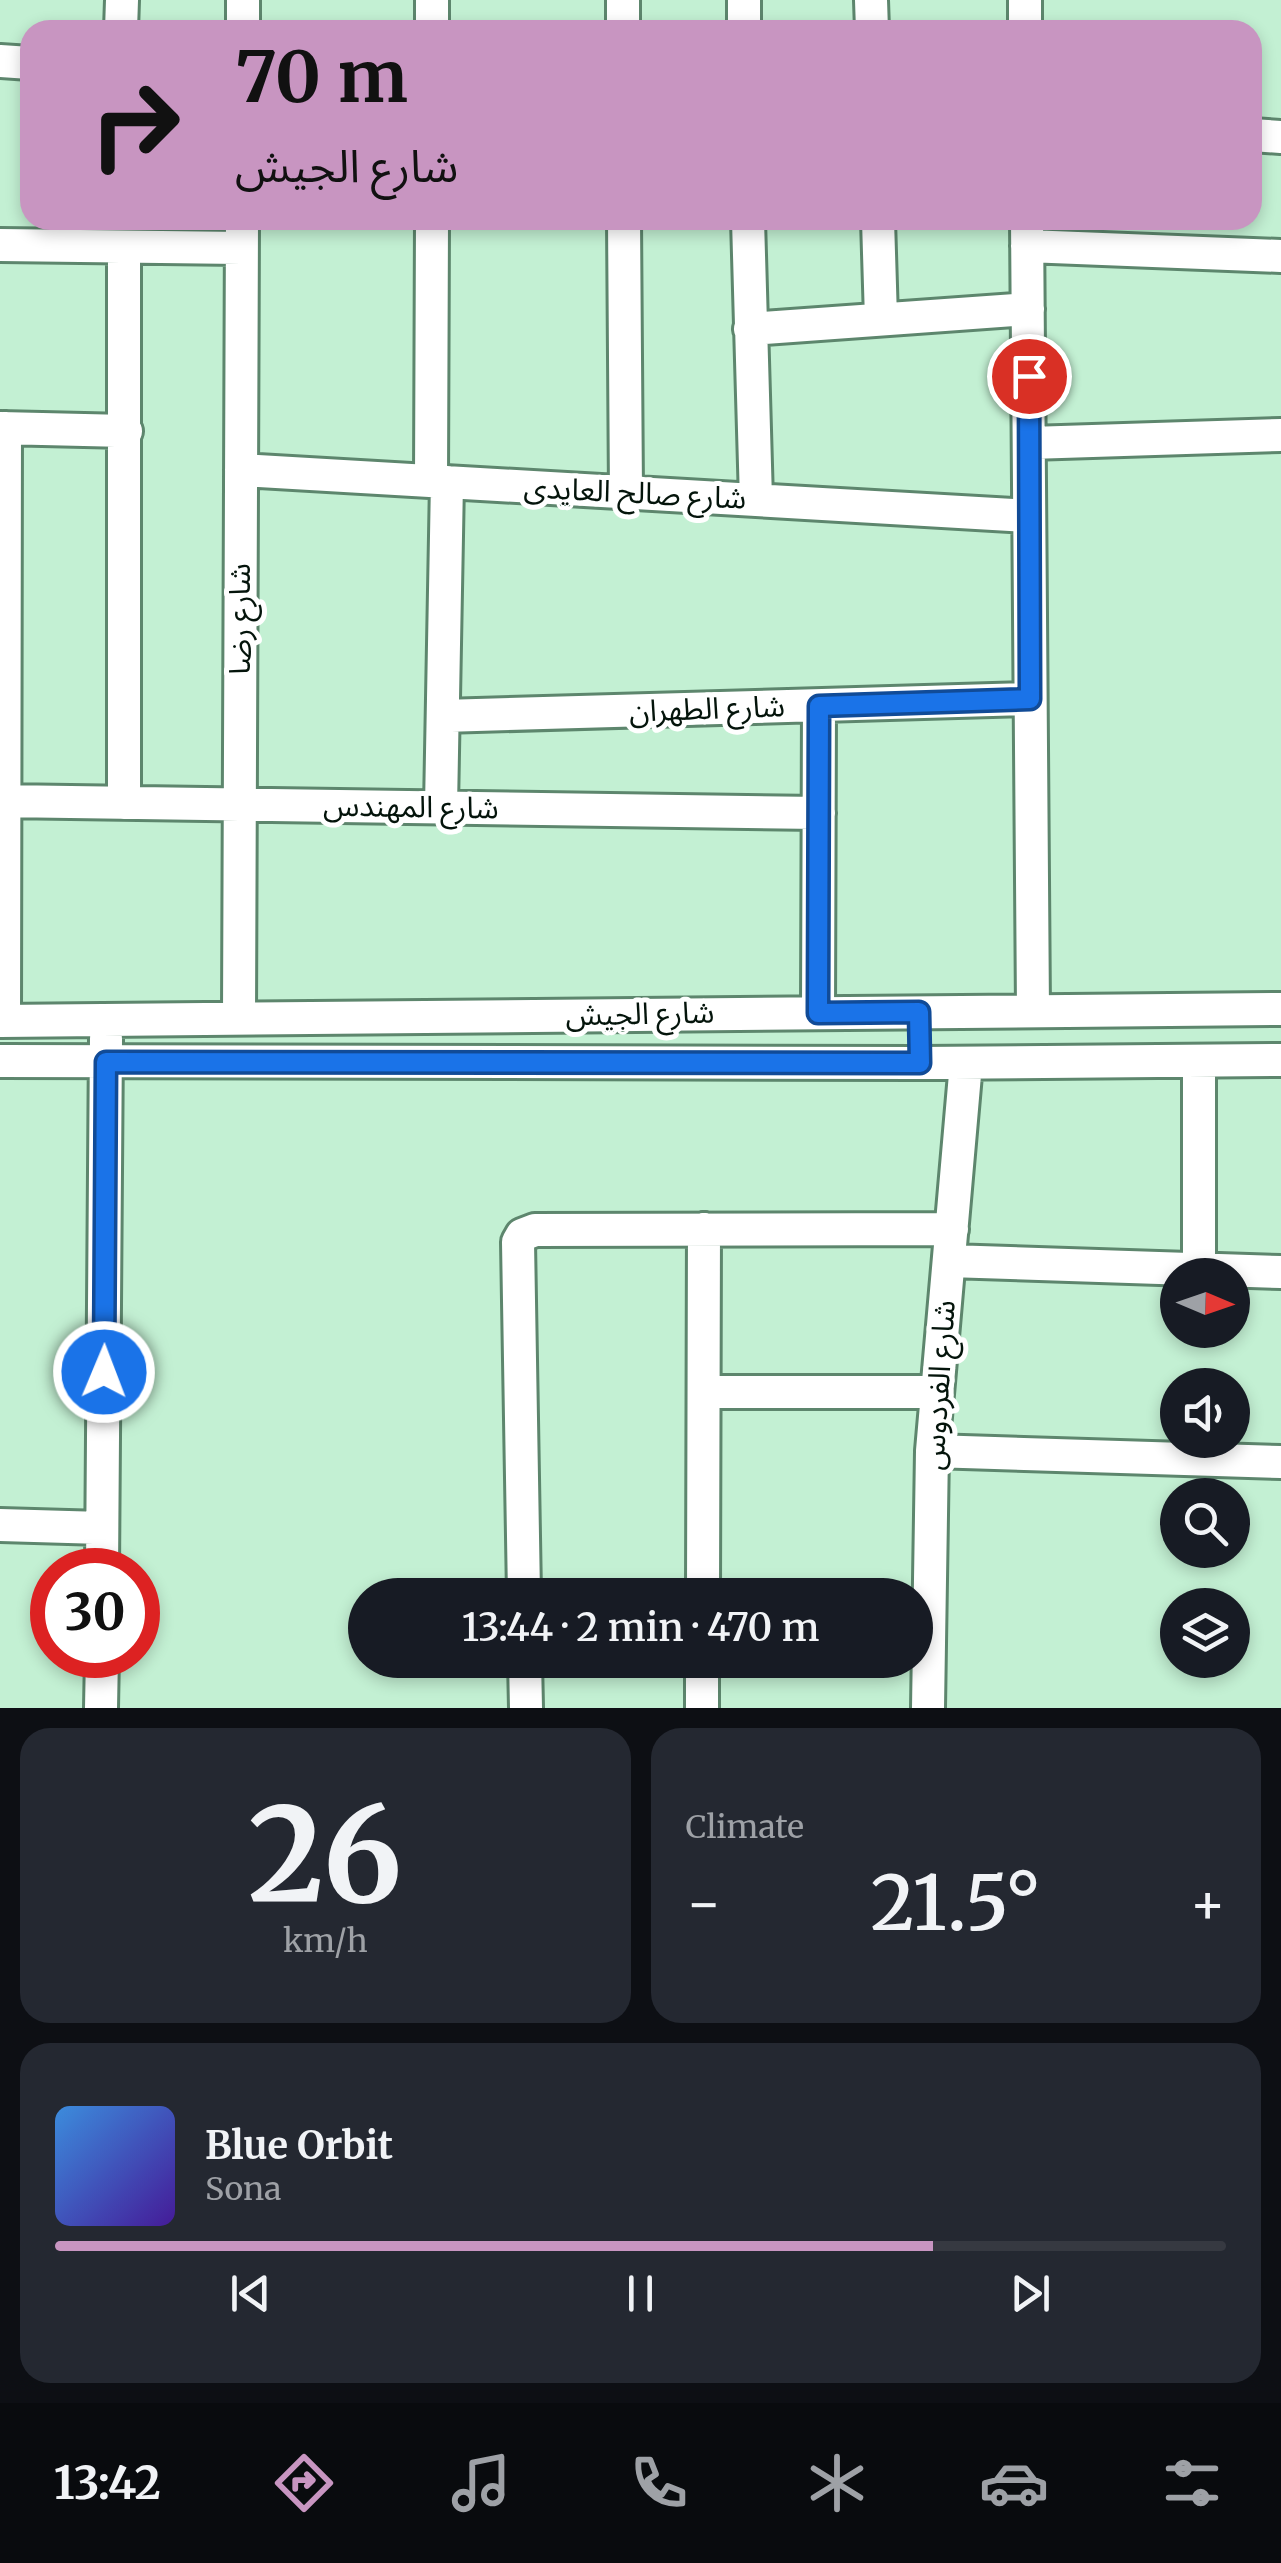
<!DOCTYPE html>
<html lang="en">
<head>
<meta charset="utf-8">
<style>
	:root { --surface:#171b24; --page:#242831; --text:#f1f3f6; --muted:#9ea1a6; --line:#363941; --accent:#c895c1 }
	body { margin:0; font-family:Merriweather,"Noto Sans Arabic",serif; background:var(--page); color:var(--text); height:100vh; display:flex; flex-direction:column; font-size:38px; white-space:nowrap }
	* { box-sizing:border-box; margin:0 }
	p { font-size:32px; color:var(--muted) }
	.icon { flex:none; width:55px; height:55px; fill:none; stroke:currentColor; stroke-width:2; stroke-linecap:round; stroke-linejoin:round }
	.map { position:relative; height:1708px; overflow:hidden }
	.details { display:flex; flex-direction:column; gap:20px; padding:20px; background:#0d0f14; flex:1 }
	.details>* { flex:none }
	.hud { position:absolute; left:20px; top:20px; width:1242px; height:210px; border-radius:30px; box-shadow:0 5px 15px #0003; background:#c895c1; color:#111; overflow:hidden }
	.needle { width:65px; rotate:92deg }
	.controls { position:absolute; left:1160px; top:1258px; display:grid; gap:20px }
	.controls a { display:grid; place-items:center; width:90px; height:90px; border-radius:50%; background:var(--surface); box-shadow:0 5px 15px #0003; font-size:50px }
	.speed { position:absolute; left:30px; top:1548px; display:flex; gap:20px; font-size:50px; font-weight:700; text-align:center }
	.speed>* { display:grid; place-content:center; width:130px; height:130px; border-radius:50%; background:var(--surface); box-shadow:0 5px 15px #0003; line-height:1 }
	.speed .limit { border:15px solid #d22; background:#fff; color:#111 }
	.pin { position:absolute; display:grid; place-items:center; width:85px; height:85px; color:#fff; margin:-42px; border:5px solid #fff; border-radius:50%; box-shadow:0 2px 10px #0007 }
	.me { position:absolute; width:110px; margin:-55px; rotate:1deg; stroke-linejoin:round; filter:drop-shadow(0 0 8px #0008) }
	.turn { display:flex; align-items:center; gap:35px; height:210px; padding:0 50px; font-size:45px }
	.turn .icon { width:130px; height:130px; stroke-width:2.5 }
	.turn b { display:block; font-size:70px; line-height:85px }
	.big { font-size:75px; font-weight:600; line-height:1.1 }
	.details .widget { flex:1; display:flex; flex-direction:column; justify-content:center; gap:15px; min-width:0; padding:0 35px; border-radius:30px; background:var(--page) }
	.details .dial { align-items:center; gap:0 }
	.dial b { font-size:130px; line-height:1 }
	.song { display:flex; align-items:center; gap:30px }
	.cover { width:120px; height:120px; border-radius:15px; background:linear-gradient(135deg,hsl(210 70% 55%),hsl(260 70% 35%)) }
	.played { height:10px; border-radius:5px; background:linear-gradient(90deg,var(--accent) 75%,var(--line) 75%) }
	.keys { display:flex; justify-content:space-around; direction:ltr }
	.heat { display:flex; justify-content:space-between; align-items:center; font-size:55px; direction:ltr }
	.details .tiles { flex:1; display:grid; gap:20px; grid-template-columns:1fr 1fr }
	.widget:last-child { grid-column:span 2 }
	.trip { position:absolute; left:348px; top:1578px; width:585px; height:100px; border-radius:50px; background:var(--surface); box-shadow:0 5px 15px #0003; font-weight:600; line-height:100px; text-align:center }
	.tab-bar { display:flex; height:160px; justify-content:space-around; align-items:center; background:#090b0e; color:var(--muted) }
	.tab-bar .icon { width:70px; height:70px }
	.tab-bar .active { color:var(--accent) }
	.tab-bar b { font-size:45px; color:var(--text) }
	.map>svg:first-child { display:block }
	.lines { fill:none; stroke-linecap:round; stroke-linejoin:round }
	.minor-casing { stroke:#5d866d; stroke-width:38 }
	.minor { stroke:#fff; stroke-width:32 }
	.route-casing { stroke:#114b97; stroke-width:25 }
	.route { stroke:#1a73e8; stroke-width:18 }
	.labels { text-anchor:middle; stroke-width:10; stroke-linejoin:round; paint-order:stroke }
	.street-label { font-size:30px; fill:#04140b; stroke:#fff }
</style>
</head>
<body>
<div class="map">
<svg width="1281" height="1708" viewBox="0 0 1281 1708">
	<rect width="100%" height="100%" fill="#c3f0d3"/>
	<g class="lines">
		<defs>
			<path id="minor" d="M623 0V30
				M744 0V30
				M871 0 872 30
				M1025 0V30
				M121 30 122 0
				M243 30V0
				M432 30V0
				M0 61 30 63
				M1252 135 1281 137
				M624 220 626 493
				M748 220 756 500
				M878 220 881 319
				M1027 220 1033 1011
				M0 245 241 248
				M1027 246 1281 256
				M750 329 1028 309
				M0 428 126 431
				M1030 443 1281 435
				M241 470 1029 516
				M431 481 432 220
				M443 716 1030 699
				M3 801 819 813
				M124 803V247
				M441 807 447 482
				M818 1013 819 706
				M239 1018 242 220
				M0 1021 1281 1009
				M4 1021 5 428
				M0 1061 920 1063 1281 1060
				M1199 1061V1270
				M949 1261 1281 1272
				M704 1392H937
				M932 1451 1281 1462
				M0 1525 102 1528
				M102 1570 106 1039
				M524 1595 518 1242 522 1235 535 1230 952 1229
				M703 1595 704 1229
				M525 1660 526 1708
				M101 1708 102 1655
				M702 1708V1660
				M928 1708 932 1451 966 1063"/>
		</defs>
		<!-- minor casing -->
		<use href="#minor" class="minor-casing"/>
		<!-- minor -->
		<use href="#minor" class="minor"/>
	</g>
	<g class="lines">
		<defs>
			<path id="route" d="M104 1372 106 1062 920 1063 919 1012 818 1013 819 706 1030 699 1029 376"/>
		</defs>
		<!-- route casing -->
		<use href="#route" class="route-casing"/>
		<!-- route -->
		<use href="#route" class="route"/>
	</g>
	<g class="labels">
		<!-- street labels -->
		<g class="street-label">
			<text transform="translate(635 493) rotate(3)" y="10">شارع صالح العايدى</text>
			<text transform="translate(240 619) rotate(-90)" y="10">شارع رضا</text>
			<text transform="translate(707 709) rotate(-2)" y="10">شارع الطهران</text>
			<text transform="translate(411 807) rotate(1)" y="10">شارع المهندس</text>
			<text transform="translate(640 1014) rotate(-1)" y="10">شارع الجيش</text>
			<text transform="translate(939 1385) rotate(-86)" y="10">شارع الفردوس</text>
		</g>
	</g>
</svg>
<div class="controls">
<a><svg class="needle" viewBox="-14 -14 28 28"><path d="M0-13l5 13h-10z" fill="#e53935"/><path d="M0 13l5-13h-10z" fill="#9ea1a6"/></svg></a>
<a><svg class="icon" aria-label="sound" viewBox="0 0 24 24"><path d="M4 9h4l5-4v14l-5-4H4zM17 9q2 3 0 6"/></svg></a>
<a><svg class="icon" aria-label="search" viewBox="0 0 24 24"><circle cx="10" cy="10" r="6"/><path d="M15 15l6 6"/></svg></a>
<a><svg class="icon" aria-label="layers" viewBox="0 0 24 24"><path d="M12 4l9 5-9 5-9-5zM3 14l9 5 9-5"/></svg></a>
</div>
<div class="speed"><div class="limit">30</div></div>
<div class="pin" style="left:1029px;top:376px;background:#d93025"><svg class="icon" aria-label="arrive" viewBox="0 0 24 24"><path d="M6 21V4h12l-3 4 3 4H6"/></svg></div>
<svg class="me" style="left:104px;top:1372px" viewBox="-20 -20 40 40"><circle r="17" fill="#1a73e8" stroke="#fff" stroke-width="3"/><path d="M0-11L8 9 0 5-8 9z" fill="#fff"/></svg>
<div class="trip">13:44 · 2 min · 470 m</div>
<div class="hud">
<div class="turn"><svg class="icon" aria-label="right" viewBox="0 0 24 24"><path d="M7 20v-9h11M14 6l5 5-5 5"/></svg><div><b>70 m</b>شارع الجيش</div></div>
</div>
</div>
<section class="details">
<div class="tiles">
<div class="widget dial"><b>26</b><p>km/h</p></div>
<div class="widget"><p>Climate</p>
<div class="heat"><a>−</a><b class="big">21.5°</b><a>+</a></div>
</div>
<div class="widget">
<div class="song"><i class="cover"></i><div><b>Blue Orbit</b><p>Sona</p></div></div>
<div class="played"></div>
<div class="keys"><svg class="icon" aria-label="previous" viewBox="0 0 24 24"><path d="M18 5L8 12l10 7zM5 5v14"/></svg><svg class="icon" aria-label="pause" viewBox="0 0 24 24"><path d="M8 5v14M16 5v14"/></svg><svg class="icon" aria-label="next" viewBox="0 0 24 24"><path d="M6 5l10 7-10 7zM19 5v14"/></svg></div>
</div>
</div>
</section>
<nav class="tab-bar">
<b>13:42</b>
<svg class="icon active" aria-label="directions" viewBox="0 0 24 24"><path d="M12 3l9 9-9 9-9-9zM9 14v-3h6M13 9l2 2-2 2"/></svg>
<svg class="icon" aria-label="music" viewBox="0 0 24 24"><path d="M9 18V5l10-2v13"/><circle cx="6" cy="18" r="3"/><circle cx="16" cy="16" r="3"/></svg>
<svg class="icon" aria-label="phone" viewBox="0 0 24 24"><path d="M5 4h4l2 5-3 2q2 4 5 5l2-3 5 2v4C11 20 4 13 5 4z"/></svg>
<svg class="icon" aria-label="climate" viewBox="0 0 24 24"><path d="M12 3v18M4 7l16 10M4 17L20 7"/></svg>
<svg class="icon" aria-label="car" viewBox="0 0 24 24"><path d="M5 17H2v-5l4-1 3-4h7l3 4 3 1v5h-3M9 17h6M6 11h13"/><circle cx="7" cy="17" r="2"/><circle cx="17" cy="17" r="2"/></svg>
<svg class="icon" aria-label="filters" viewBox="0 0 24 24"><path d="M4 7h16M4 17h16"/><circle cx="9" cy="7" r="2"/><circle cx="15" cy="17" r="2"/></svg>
</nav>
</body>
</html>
